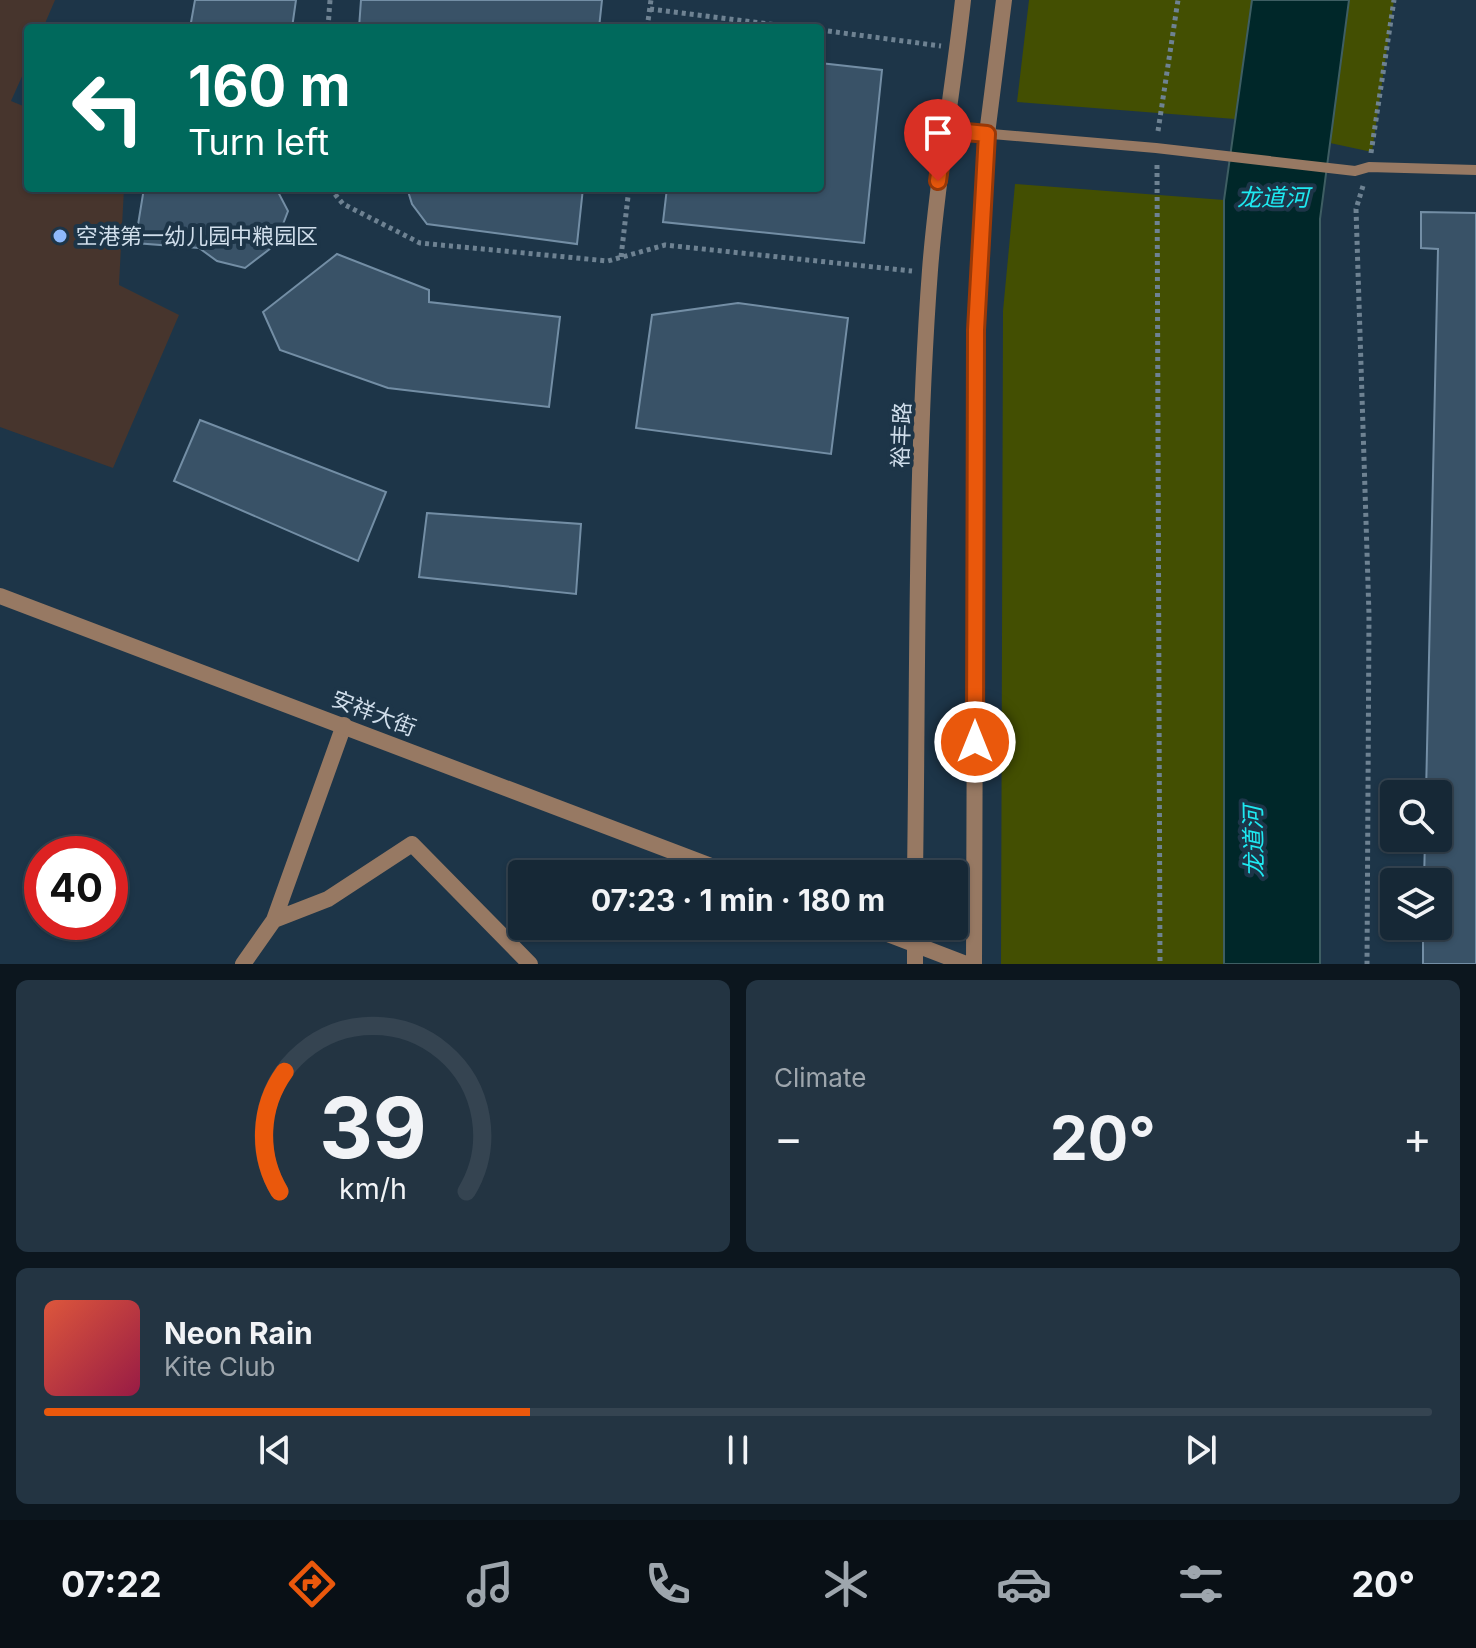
<!DOCTYPE html>
<html lang="en">
<head>
<meta charset="utf-8">
<style>
	:root { --surface:#162836; --page:#233442; --text:#f1f3f6; --muted:#9ea6ad; --line:#354451; --accent:#ea580c }
	body { margin:0; font-family:Inter,"Noto Sans SC",sans-serif; background:var(--page); color:var(--text); height:100vh; display:flex; flex-direction:column; font-size:30px; white-space:nowrap }
	* { box-sizing:border-box; margin:0 }
	p { font-size:26px; color:var(--muted) }
	.icon { flex:none; width:44px; height:44px; fill:none; stroke:currentColor; stroke-width:2; stroke-linecap:round; stroke-linejoin:round }
	.map { position:relative; height:964px; overflow:hidden }
	.drawer { display:flex; flex-direction:column; gap:16px; padding:16px; background:#0c161e; flex:1 }
	.drawer>* { flex:none }
	.top-card { position:absolute; left:24px; top:24px; width:800px; height:168px; border-radius:8px; box-shadow:0 2px 6px #0004,0 0 0 2px var(--line); background:#00695c; color:#fff; overflow:hidden }
	.fabs { position:absolute; left:1380px; top:780px; display:grid; gap:16px }
	.fabs a { display:grid; place-items:center; width:72px; height:72px; border-radius:8px; background:var(--surface); box-shadow:0 2px 6px #0004,0 0 0 2px var(--line); font-size:40px }
	.speed { position:absolute; left:24px; top:836px; display:flex; gap:16px; font-size:40px; font-weight:700; text-align:center }
	.speed>* { display:grid; place-content:center; width:104px; height:104px; border-radius:50%; background:var(--surface); box-shadow:0 2px 6px #0004,0 0 0 2px var(--line); line-height:1 }
	.speed .limit { border:12px solid #d22; background:#fff; color:#111 }
	.pin { position:absolute; display:grid; place-items:center; width:68px; height:68px; color:#fff; margin:-82px -34px; border-radius:50% 50% 50% 0; rotate:-45deg; box-shadow:0 0 8px #0007 }
	.pin .icon { rotate:45deg }
	.me { position:absolute; width:88px; margin:-44px; rotate:0deg; stroke-linejoin:round; filter:drop-shadow(0 0 6px #0008) }
	.turn { display:flex; align-items:center; gap:28px; height:168px; padding:0 32px; font-size:36px }
	.turn .icon { width:104px; height:104px; stroke-width:2.5 }
	.turn b { display:block; font-size:56px; line-height:68px }
	.big { font-size:60px; font-weight:700; line-height:1.1 }
	.drawer .widget { flex:1; display:flex; flex-direction:column; justify-content:center; gap:12px; min-width:0; padding:0 28px; border-radius:12px; background:var(--page) }
	.drawer .dial { align-items:center; gap:0 }
	.dial svg { height:208px; overflow:visible; fill:none; stroke:var(--line); stroke-width:7; stroke-linecap:round; text-anchor:middle }
	.dial text { fill:var(--text); stroke:none }
	.song { display:flex; align-items:center; gap:24px }
	.cover { width:96px; height:96px; border-radius:12px; background:linear-gradient(135deg,hsl(10 70% 55%),hsl(340 70% 35%)) }
	.played { height:8px; border-radius:4px; background:linear-gradient(90deg,var(--accent) 35%,var(--line) 35%) }
	.keys { display:flex; justify-content:space-around; direction:ltr }
	.heat { display:flex; justify-content:space-between; align-items:center; font-size:44px; direction:ltr }
	.drawer .tiles { flex:1; display:grid; gap:16px; grid-template-columns:1fr 1fr }
	.widget:last-child { grid-column:span 2 }
	.trip { position:absolute; left:508px; top:860px; width:460px; height:80px; border-radius:8px; background:var(--surface); box-shadow:0 2px 6px #0004,0 0 0 2px var(--line); font-weight:700; line-height:80px; text-align:center }
	.tabs { display:flex; height:128px; justify-content:space-around; align-items:center; background:#091016; color:var(--muted) }
	.tabs .icon { width:56px; height:56px }
	.tabs .current { color:var(--accent) }
	.tabs b { font-size:36px; color:var(--text) }
	.map>svg:first-child { display:block }
	.education { fill:#47352d }
	.green { fill:#434f02 }
	.water { fill:#002729; stroke:#3e5e63; stroke-width:2 }
	.building { fill:#395267; stroke:#738ea5; stroke-width:2 }
	.lines { fill:none; stroke-linecap:round; stroke-linejoin:round }
	.path { stroke:#6e8292; stroke-width:5; stroke-dasharray:4 4; stroke-linecap:butt }
	.service { stroke:#977963; stroke-width:10 }
	.minor { stroke:#977963; stroke-width:16 }
	.tertiary { stroke:#977963; stroke-width:16 }
	.route-casing { stroke:#983908; stroke-width:20 }
	.route { stroke:#ea580c; stroke-width:14 }
	.poi-dot { fill:#8eb9fc; stroke:#1d3548; stroke-width:3 }
	.labels { text-anchor:middle; stroke-width:8; stroke-linejoin:round; paint-order:stroke }
	.poi-label { font-size:22px; fill:#d0deeb; stroke:#1d3548; text-anchor:start }
	.street-label { font-size:22px; fill:#d0deeb; stroke:#1d3548 }
	.water-label { font-size:24px; font-style:italic; fill:#1ee8f0; stroke:#1d3548 }
</style>
</head>
<body>
<div class="map">
<svg width="1476" height="964" viewBox="0 0 1476 964">
	<rect width="100%" height="100%" fill="#1d3548"/>
	<!-- education -->
	<path class="education" d="M0 0H55L43 28H28V63L11 101 28 108V188H124L119 285 179 315 113 468 0 427Z"/>
	<!-- green -->
	<path class="green" d="M1029 0H1252L1235 119 1017 102Z
		M1349 0H1394L1372 152 1330 143Z
		M1015 184 1224 200V964H1001L1003 311Z"/>
	<!-- water -->
	<path class="water" d="M1252 0H1349L1320 219V964H1224V200Z"/>
	<!-- building -->
	<path class="building" d="M195 0H296L292 28H190Z
		M361 0H602L599 28H359Z
		M820 63 882 70 864 243 663 222 667 188H820Z
		M144 188H276L288 211 275 245 245 268 217 261 199 248 135 243Z
		M407 188H583L577 244 427 224 412 204Z
		M1421 212 1476 213V964H1423V926H1438V882H1424L1425 838H1438V794H1426L1438 249 1421 248Z
		M337 254 429 290V302L560 317 549 407 388 388 280 350 263 312Z
		M738 303 848 318 831 454 636 428 652 315Z
		M200 420 386 492 358 561 174 481Z
		M427 513 581 524 576 594 419 577Z"/>
	<g class="lines">
		<!-- path -->
		<path class="path" d="M650 9 802 28
			M328 28 330 0
			M647 28 651 0
			M820 30 941 46
			M1158 131 1178 0
			M1371 153 1394 0
			M1157 165 1160 964
			M1363 186 1356 209 1369 615 1367 964
			M330 188 343 204 420 243 608 261 665 245 912 271
			M621 257 629 188"/>
		<!-- service -->
		<path class="service" d="M945 130 1156 148 1355 171 1369 167 1476 170"/>
		<!-- minor -->
		<path class="minor" d="M274 920 328 899 412 844 530 964
			M243 964 274 920 344 725"/>
		<!-- tertiary -->
		<path class="tertiary" d="M0 596 732 874
			M915 874C918 673 915 470 930 270 937 179 953 90 963 0
			M867 926 966 964
			M915 926V964
			M974 964 976 330 987 134 1004 0"/>
	</g>
	<g class="lines">
		<defs>
			<path id="route" d="M938 181 945 130 987 134 976 330 975 742"/>
		</defs>
		<!-- route casing -->
		<use href="#route" class="route-casing"/>
		<!-- route -->
		<use href="#route" class="route"/>
	</g>
	<!-- markers -->
	<circle class="poi-dot" cx="60" cy="236" r="8"/>
	<g class="labels">
		<!-- poi labels -->
		<g class="poi-label">
			<text x="76" y="244">空港第一幼儿园中粮园区</text>
		</g>
		<!-- street labels -->
		<g class="street-label">
			<text transform="translate(901 435) rotate(-88)" y="8">裕丰路</text>
			<text transform="translate(374 713) rotate(21)" y="8">安祥大街</text>
		</g>
		<!-- water labels -->
		<g class="water-label">
			<text x="1273" y="206">龙道河</text>
			<text transform="translate(1254 842) rotate(-91)" y="8">龙道河</text>
		</g>
	</g>
</svg>
<div class="fabs">
<a><svg class="icon" aria-label="search" viewBox="0 0 24 24"><circle cx="10" cy="10" r="6"/><path d="M15 15l6 6"/></svg></a>
<a><svg class="icon" aria-label="layers" viewBox="0 0 24 24"><path d="M12 4l9 5-9 5-9-5zM3 14l9 5 9-5"/></svg></a>
</div>
<div class="speed"><div class="limit">40</div></div>
<div class="pin" style="left:938px;top:181px;background:#d93025"><svg class="icon" aria-label="arrive" viewBox="0 0 24 24"><path d="M6 21V4h12l-3 4 3 4H6"/></svg></div>
<svg class="me" style="left:975px;top:742px" viewBox="-20 -20 40 40"><circle r="17" fill="#ea580c" stroke="#fff" stroke-width="3"/><path d="M0-11L8 9 0 5-8 9z" fill="#fff"/></svg>
<div class="trip">07:23 · 1 min · 180 m</div>
<div class="top-card">
<div class="turn"><svg class="icon" aria-label="left" viewBox="0 0 24 24"><path d="M17 20v-9H6M10 6l-5 5 5 5"/></svg><div><b>160 m</b>Turn left</div></div>
</div>
</div>
<section class="drawer">
<div class="tiles">
<div class="widget dial"><svg viewBox="0 0 100 80">
<path d="M14 69A42 42 0 1 1 86 69"/>
<path d="M14 69A42 42 0 0 1 16 23" stroke="#ea580c"/>
<text x="50" y="56" font-size="32" font-weight="700">39</text>
<text x="50" y="72" font-size="11">km/h</text>
</svg></div>
<div class="widget"><p>Climate</p>
<div class="heat"><a>−</a><b class="big">20°</b><a>+</a></div>
</div>
<div class="widget">
<div class="song"><i class="cover"></i><div><b>Neon Rain</b><p>Kite Club</p></div></div>
<div class="played"></div>
<div class="keys"><svg class="icon" aria-label="previous" viewBox="0 0 24 24"><path d="M18 5L8 12l10 7zM5 5v14"/></svg><svg class="icon" aria-label="pause" viewBox="0 0 24 24"><path d="M8 5v14M16 5v14"/></svg><svg class="icon" aria-label="next" viewBox="0 0 24 24"><path d="M6 5l10 7-10 7zM19 5v14"/></svg></div>
</div>
</div>
</section>
<nav class="tabs">
<b>07:22</b>
<svg class="icon current" aria-label="directions" viewBox="0 0 24 24"><path d="M12 3l9 9-9 9-9-9zM9 14v-3h6M13 9l2 2-2 2"/></svg>
<svg class="icon" aria-label="music" viewBox="0 0 24 24"><path d="M9 18V5l10-2v13"/><circle cx="6" cy="18" r="3"/><circle cx="16" cy="16" r="3"/></svg>
<svg class="icon" aria-label="phone" viewBox="0 0 24 24"><path d="M5 4h4l2 5-3 2q2 4 5 5l2-3 5 2v4C11 20 4 13 5 4z"/></svg>
<svg class="icon" aria-label="climate" viewBox="0 0 24 24"><path d="M12 3v18M4 7l16 10M4 17L20 7"/></svg>
<svg class="icon" aria-label="car" viewBox="0 0 24 24"><path d="M5 17H2v-5l4-1 3-4h7l3 4 3 1v5h-3M9 17h6M6 11h13"/><circle cx="7" cy="17" r="2"/><circle cx="17" cy="17" r="2"/></svg>
<svg class="icon" aria-label="filters" viewBox="0 0 24 24"><path d="M4 7h16M4 17h16"/><circle cx="9" cy="7" r="2"/><circle cx="15" cy="17" r="2"/></svg>
<b>20°</b>
</nav>
</body>
</html>
